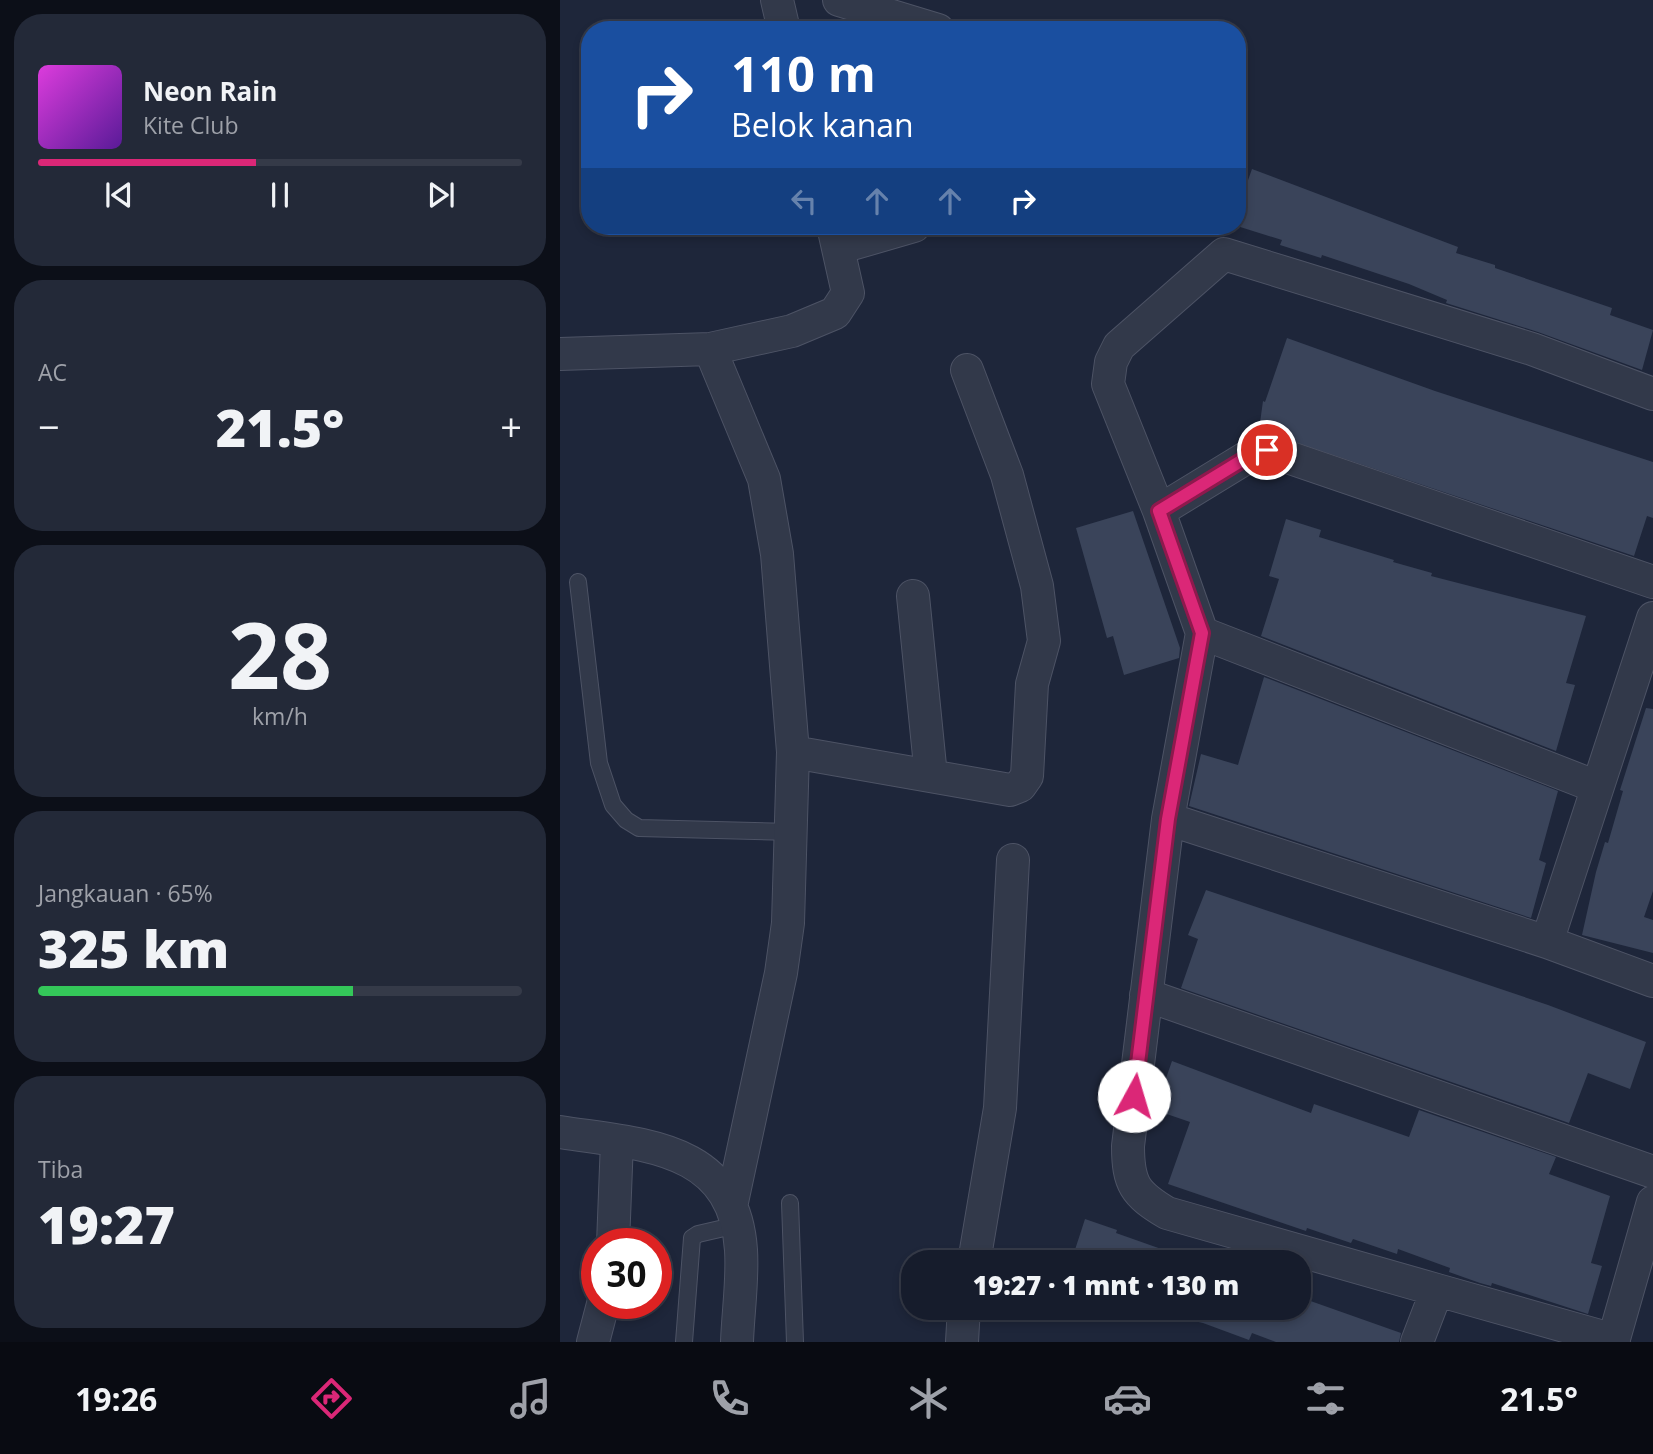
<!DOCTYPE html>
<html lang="id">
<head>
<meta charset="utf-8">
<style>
	:root { --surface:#161c2c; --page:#232938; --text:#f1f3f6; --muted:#9ea1a9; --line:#353a48; --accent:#db2777 }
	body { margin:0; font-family:"Open Sans",sans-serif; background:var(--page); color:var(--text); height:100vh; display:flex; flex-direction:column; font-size:26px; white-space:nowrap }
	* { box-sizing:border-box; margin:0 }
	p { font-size:23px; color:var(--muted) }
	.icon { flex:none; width:38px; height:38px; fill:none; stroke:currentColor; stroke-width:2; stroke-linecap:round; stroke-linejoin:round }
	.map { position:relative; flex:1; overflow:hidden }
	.drawer { display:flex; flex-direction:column; gap:14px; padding:14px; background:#0c0f18; width:560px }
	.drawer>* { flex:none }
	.top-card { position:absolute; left:21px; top:21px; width:665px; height:214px; border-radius:28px; box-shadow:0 4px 10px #0003,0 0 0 2px var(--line); background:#1a4fa0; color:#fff; overflow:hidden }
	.speed { position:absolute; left:21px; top:1228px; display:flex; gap:14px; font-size:35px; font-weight:700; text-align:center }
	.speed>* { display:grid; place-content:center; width:91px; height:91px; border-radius:50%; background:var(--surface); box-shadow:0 4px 10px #0003,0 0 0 2px var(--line); line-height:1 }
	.speed .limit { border:10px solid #d22; background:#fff; color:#111 }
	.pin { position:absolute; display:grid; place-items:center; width:60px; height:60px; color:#fff; margin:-30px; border:4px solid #fff; border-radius:50%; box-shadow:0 2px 7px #0007 }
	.me { position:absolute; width:77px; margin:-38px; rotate:6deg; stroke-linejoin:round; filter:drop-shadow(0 0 5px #0008) }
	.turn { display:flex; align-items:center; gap:24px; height:147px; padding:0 35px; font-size:32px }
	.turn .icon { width:91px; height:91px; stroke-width:2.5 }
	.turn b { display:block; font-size:49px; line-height:60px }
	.lanes { display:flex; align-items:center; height:66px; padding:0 35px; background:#0003; justify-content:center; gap:35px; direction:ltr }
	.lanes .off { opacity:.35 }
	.big { font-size:52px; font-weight:800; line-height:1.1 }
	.drawer .tile { flex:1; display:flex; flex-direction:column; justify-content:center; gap:10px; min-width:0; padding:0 24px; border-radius:28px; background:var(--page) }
	.drawer .dial { align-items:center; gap:0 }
	.dial b { font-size:91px; line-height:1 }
	.song { display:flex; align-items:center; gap:21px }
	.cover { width:84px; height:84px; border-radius:10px; background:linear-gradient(135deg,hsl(300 70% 55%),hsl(270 70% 35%)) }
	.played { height:7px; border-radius:4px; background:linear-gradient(90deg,var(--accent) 45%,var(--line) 45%) }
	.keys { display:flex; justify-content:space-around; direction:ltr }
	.heat { display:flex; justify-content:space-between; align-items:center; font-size:38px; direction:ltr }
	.charge { height:10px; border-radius:5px; background:linear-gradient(90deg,#34c759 65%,var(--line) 0) }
	.trip { position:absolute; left:341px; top:1250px; width:410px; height:70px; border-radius:28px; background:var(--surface); box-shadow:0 4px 10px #0003,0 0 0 2px var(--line); font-weight:800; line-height:70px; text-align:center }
	.tab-bar { display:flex; height:112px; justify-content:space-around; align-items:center; background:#090b12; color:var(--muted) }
	.tab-bar .icon { width:49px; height:49px }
	.tab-bar .current { color:var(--accent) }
	.tab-bar b { font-size:32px; color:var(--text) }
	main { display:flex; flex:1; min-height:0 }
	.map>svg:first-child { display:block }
	.building { fill:#3a445a }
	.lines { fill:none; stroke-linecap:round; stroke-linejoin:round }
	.service-casing { stroke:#4d5365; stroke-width:18 }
	.minor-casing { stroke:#4d5365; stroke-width:34 }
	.service { stroke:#32394a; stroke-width:16 }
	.minor { stroke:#32394a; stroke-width:32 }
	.route-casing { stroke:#8e194d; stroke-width:18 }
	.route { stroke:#db2777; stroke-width:12 }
</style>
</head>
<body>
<main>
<section class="drawer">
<div class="tile">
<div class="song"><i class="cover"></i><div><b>Neon Rain</b><p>Kite Club</p></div></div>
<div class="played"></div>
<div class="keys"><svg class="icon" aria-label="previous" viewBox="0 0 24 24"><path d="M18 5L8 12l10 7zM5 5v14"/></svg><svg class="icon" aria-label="pause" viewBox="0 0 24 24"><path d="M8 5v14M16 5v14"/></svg><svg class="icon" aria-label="next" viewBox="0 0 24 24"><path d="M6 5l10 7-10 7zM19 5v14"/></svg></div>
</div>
<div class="tile"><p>AC</p>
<div class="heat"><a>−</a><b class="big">21.5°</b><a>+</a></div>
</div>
<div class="tile dial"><b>28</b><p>km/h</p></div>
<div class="tile"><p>Jangkauan · 65%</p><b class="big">325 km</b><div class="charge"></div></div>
<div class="tile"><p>Tiba</p><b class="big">19:27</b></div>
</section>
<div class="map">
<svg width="1093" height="1342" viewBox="0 0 1093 1342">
	<rect width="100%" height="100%" fill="#1e263a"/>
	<!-- building -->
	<path class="building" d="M692 169 898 247 896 253 935 265V268L1052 308 1050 315 1093 330 1082 370 978 332 886 303 887 300 849 284 762 255 761 258 720 245 722 240 677 226V211Z
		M727 338 875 391 1093 462V518L1087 516 1074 556 699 430 703 401 705 402Z
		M573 511 620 648 619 658 564 675 553 636 547 638 516 528Z
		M726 519 761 530 759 537 834 560 833 562 872 573 871 576 1026 616 1006 683 1015 685 996 751 701 636 719 579 709 576Z
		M704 677 998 791 979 860 986 863 971 918 629 806 641 754 678 765Z
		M1086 708 1093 709V891L1084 917 1093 920V953L1022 935 1036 872 1045 842 1048 843 1063 791 1060 790Z
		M646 890 988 1005 1086 1042 1070 1089 1028 1073 1009 1123 621 988 638 939 628 935Z
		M612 1061 751 1113 754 1104 849 1137 859 1110 996 1157 989 1174 1050 1196 1031 1263 1042 1266 1028 1314 932 1283 931 1286 920 1283 889 1272 890 1268 838 1249 837 1254 793 1239 791 1243 747 1228 746 1231 608 1184 630 1122 595 1110Z
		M525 1219 557 1230 556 1233 638 1262H511Z
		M738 1294 742 1298 841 1333 839 1342H716L692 1333 689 1340 643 1323 584 1310 738 1307Z"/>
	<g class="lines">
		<defs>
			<path id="service" d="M18 582 39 763 53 805 66 820 79 828 233 832
				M230 1203 235 1342
				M124 1342 132 1238 138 1234 177 1225"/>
			<path id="minor" d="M217 0 224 30
				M279 0 378 30
				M278 248 354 226
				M150 349 204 479 217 554 233 752 228 923 221 973 172 1202
				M0 354 150 349 232 331 275 313 288 293 273 226
				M599 511 694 453 707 450 1093 582
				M353 596 371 776
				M642 633 1037 787
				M233 752 450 790 460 786 467 776 472 684 484 641 477 586 447 475 407 370
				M608 819 987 942 1093 981
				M987 942 1093 618
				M586 995 1093 1172
				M0 1132C83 1145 174 1145 181 1250 183 1280 178 1312 177 1342
				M53 1244 57 1141
				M414 1262 440 1108 453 860
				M877 1290 1054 1340
				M33 1342 43 1304
				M402 1342 404 1307
				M857 1342 877 1290 607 1213C575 1194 568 1184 568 1146L608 819 642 633 599 511 548 384 551 362 559 346 664 254 972 349 1093 394
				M1053 1342 1093 1202"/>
		</defs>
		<!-- service casing -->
		<use href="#service" class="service-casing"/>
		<!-- minor casing -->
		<use href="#minor" class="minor-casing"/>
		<!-- service -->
		<use href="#service" class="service"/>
		<!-- minor -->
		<use href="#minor" class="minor"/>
	</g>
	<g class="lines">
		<defs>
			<path id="route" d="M574 1096 608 819 642 633 599 511 694 453 707 450"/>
		</defs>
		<!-- route casing -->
		<use href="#route" class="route-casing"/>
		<!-- route -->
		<use href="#route" class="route"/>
	</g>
</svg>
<div class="speed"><div class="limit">30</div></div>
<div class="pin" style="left:707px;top:450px;background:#d93025"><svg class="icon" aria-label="arrive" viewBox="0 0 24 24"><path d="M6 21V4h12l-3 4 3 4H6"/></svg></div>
<svg class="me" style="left:574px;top:1096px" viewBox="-20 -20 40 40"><circle r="19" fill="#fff"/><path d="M0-13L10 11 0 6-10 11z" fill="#db2777"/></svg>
<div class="trip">19:27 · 1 mnt · 130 m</div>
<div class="top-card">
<div class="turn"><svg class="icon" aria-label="right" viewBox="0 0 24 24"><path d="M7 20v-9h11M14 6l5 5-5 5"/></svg><div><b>110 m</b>Belok kanan</div></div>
<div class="lanes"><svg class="icon off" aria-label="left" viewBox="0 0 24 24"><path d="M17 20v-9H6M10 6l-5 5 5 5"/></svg><svg class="icon off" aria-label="ahead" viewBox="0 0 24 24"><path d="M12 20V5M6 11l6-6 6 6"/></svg><svg class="icon off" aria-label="ahead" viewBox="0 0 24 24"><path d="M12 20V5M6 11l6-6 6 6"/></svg><svg class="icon" aria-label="right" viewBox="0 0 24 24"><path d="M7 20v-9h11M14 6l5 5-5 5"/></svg></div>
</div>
</div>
</main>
<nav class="tab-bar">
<b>19:26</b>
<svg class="icon current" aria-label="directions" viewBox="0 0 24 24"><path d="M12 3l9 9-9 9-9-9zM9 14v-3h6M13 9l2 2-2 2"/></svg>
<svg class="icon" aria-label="music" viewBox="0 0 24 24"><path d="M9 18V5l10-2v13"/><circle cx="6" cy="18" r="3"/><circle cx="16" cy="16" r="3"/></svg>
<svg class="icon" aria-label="phone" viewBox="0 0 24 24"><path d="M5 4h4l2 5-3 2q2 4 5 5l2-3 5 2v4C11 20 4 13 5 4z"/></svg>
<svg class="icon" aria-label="climate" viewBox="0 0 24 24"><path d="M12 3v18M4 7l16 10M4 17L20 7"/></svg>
<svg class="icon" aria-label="car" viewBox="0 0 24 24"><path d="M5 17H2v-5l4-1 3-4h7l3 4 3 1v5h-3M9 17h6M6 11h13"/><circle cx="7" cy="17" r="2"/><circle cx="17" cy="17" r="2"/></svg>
<svg class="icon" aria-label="filters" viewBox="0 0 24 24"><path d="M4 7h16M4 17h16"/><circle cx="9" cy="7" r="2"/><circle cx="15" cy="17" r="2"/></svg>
<b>21.5°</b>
</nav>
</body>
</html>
